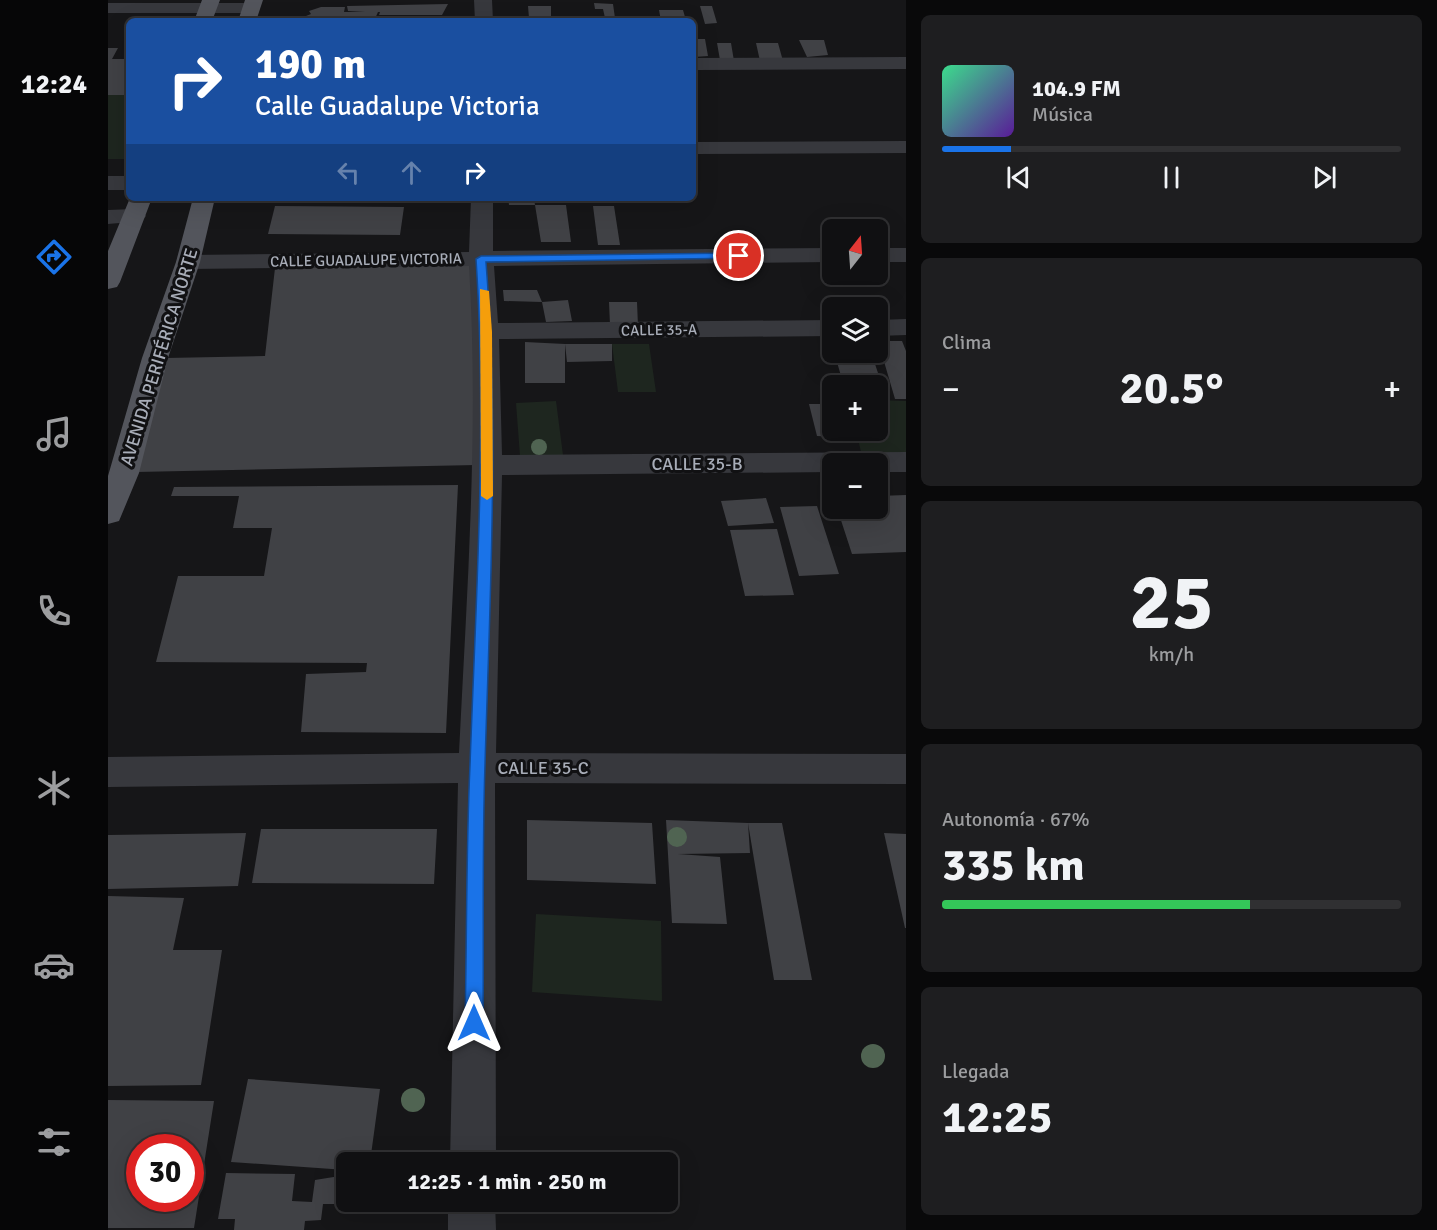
<!DOCTYPE html>
<html lang="es">
<head>
<meta charset="utf-8">
<style>
	:root { --surface:#101012; --page:#1e1e20; --text:#f1f3f6; --muted:#9c9d9f; --line:#303032; --accent:#1a73e8 }
	body { margin:0; font-family:Signika,sans-serif; background:var(--page); color:var(--text); height:100vh; display:flex; flex-direction:column; font-size:22px; white-space:nowrap }
	* { box-sizing:border-box; margin:0 }
	p { font-size:20px; color:var(--muted) }
	.icon { flex:none; width:33px; height:33px; fill:none; stroke:currentColor; stroke-width:2; stroke-linecap:round; stroke-linejoin:round }
	.map { position:relative; flex:1; overflow:hidden }
	.drawer { display:flex; flex-direction:column; gap:15px; padding:15px; background:#09090a; width:531px }
	.drawer>* { flex:none }
	.banner { position:absolute; left:18px; top:18px; width:570px; height:183px; border-radius:9px; box-shadow:0 6px 24px #0002,0 0 0 2px var(--line); background:#1a4fa0; color:#fff; overflow:hidden }
	.needle { width:39px; rotate:17deg }
	.controls { position:absolute; left:714px; top:219px; display:grid; gap:12px }
	.controls a { display:grid; place-items:center; width:66px; height:66px; border-radius:9px; background:var(--surface); box-shadow:0 6px 24px #0002,0 0 0 2px var(--line); font-size:30px }
	.speed { position:absolute; left:18px; top:1134px; display:flex; gap:12px; font-size:30px; font-weight:700; text-align:center }
	.speed>* { display:grid; place-content:center; width:78px; height:78px; border-radius:50%; background:var(--surface); box-shadow:0 6px 24px #0002,0 0 0 2px var(--line); line-height:1 }
	.speed .limit { border:9px solid #d22; background:#fff; color:#111 }
	.pin { position:absolute; display:grid; place-items:center; width:51px; height:51px; color:#fff; margin:-26px; border:3px solid #fff; border-radius:50%; box-shadow:0 2px 6px #0007 }
	.me { position:absolute; width:66px; margin:-33px; rotate:0deg; stroke-linejoin:round; filter:drop-shadow(0 0 4px #0008) }
	.turn { display:flex; align-items:center; gap:21px; height:126px; padding:0 30px; font-size:27px }
	.turn .icon { width:78px; height:78px; stroke-width:2.5 }
	.turn b { display:block; font-size:42px; line-height:51px }
	.lanes { display:flex; align-items:center; height:57px; padding:0 30px; background:#0003; justify-content:center; gap:30px; direction:ltr }
	.lanes .off { opacity:.35 }
	.big { font-size:45px; font-weight:800; line-height:1.1 }
	.drawer .tile { flex:1; display:flex; flex-direction:column; justify-content:center; gap:9px; min-width:0; padding:0 21px; border-radius:9px; background:var(--page) }
	.drawer .dial { align-items:center; gap:0 }
	.dial b { font-size:78px; line-height:1 }
	.song { display:flex; align-items:center; gap:18px }
	.cover { width:72px; height:72px; border-radius:9px; background:linear-gradient(135deg,hsl(150 70% 55%),hsl(270 70% 35%)) }
	.played { height:6px; border-radius:3px; background:linear-gradient(90deg,var(--accent) 15%,var(--line) 15%) }
	.keys { display:flex; justify-content:space-around; direction:ltr }
	.heat { display:flex; justify-content:space-between; align-items:center; font-size:33px; direction:ltr }
	.charge { height:9px; border-radius:4px; background:linear-gradient(90deg,#34c759 67%,var(--line) 0) }
	.trip { position:absolute; left:228px; top:1152px; width:342px; height:60px; border-radius:9px; background:var(--surface); box-shadow:0 6px 24px #0002,0 0 0 2px var(--line); font-weight:800; line-height:60px; text-align:center }
	main { display:flex; flex:1; min-height:0 }
	.menu { display:flex; flex-direction:column; width:108px; justify-content:space-around; align-items:center; background:#060607; color:var(--muted) }
	.menu .icon { width:42px; height:42px }
	.menu .on { color:var(--accent) }
	.menu b { font-size:27px; color:var(--text) }
	.map>svg:first-child { display:block }
	.green { fill:#1e261f }
	.building { fill:#404145; fill-rule:evenodd }
	.lines { fill:none; stroke-linecap:round; stroke-linejoin:round }
	.minor { fill:#37383d; fill-rule:evenodd }
	.major { fill:#53555c; fill-rule:evenodd }
	.tree { fill:#506452 }
	.route { fill:#1a73e8; stroke:#114b97; stroke-width:1.5 }
	.slow { fill:#f59e0b }
	.labels { text-anchor:middle; stroke-width:6; stroke-linejoin:round; paint-order:stroke }
	.far-street-label { font-size:15px; fill:#a8adb8; stroke:#111113 }
	.street-label { font-size:18px; fill:#a8adb8; stroke:#111113 }
</style>
</head>
<body>
<main>
<nav class="menu">
<b>12:24</b>
<svg class="icon on" aria-label="directions" viewBox="0 0 24 24"><path d="M12 3l9 9-9 9-9-9zM9 14v-3h6M13 9l2 2-2 2"/></svg>
<svg class="icon" aria-label="music" viewBox="0 0 24 24"><path d="M9 18V5l10-2v13"/><circle cx="6" cy="18" r="3"/><circle cx="16" cy="16" r="3"/></svg>
<svg class="icon" aria-label="phone" viewBox="0 0 24 24"><path d="M5 4h4l2 5-3 2q2 4 5 5l2-3 5 2v4C11 20 4 13 5 4z"/></svg>
<svg class="icon" aria-label="climate" viewBox="0 0 24 24"><path d="M12 3v18M4 7l16 10M4 17L20 7"/></svg>
<svg class="icon" aria-label="car" viewBox="0 0 24 24"><path d="M5 17H2v-5l4-1 3-4h7l3 4 3 1v5h-3M9 17h6M6 11h13"/><circle cx="7" cy="17" r="2"/><circle cx="17" cy="17" r="2"/></svg>
<svg class="icon" aria-label="filters" viewBox="0 0 24 24"><path d="M4 7h16M4 17h16"/><circle cx="9" cy="7" r="2"/><circle cx="15" cy="17" r="2"/></svg>
</nav>
<div class="map">
<svg width="798" height="1230" viewBox="0 0 798 1230">
	<rect width="100%" height="100%" fill="#161618"/>
	<!-- green -->
	<path class="green" d="M21 94V159H0V95Z
		M504 344H541L548 392H510Z
		M770 400 798 401V461L755 460 748 431 770 430Z
		M448 401 455 455 412 456 408 403Z
		M428 914 553 921 554 1001 424 992Z"/>
	<!-- building -->
	<path class="building" d="M486 3 505 4 507 18H497L495 9H487Z
		M340 4 334 15H271L272 12H270L266 21H192L193 18 203 14 201 11 213 7H237L236 12H257L240 11 239 6Z
		M420 6H443V18H421Z
		M592 6H604L609 23 597 24Z
		M551 10H575L577 17 553 21Z
		M585 39H597L600 56 586 57Z
		M691 40H716L720 55 699 57Z
		M609 43H623L626 61 612 60Z
		M648 43H670L675 61H652Z
		M0 48H10L4 59H21V95H0Z
		M400 198H426L427 205H401Z
		M427 205H458L463 242H433Z
		M167 206 296 207 292 235 160 234Z
		M485 206H506L512 245H490Z
		M369 265V465L28 472 58 358 157 356 167 268Z
		M395 290H429L434 302 460 300 464 321 438 322 434 302 396 301Z
		M501 302H529L530 326 502 325Z
		M770 341H794L798 351V399H787Z
		M417 342 457 344V383H417Z
		M457 344H504V361L459 362Z
		M726 352H763L775 388 736 386Z
		M718 398 724 399V430H747L749 438 709 436 701 404H719Z
		M350 485 338 733 193 732 198 674 258 672 259 663 48 662 70 576H156L164 528H125L131 496H63L66 487Z
		M798 495V552L744 554 729 508H770V496Z
		M658 498 666 523 620 526 613 501Z
		M709 506 731 574 691 576 672 507Z
		M669 529 686 595 637 596 622 530Z
		M419 820 544 823 548 884 419 880Z
		M558 820 640 823 642 853 570 854 612 857 619 924 564 923Z
		M640 823H674L704 980H666Z
		M153 829H329L326 884 144 883Z
		M138 833 130 886 0 889V835Z
		M776 833 798 834V928H797Z
		M0 896 76 898 65 950H114L93 1085 0 1086Z
		M140 1079 272 1089 262 1162H238V1170L123 1162Z
		M0 1100 106 1101 86 1228H0ZM32 1148H82V1198H32Z
		M118 1173 187 1174 184 1201 204 1202 207 1180 238 1175V1202H281V1204H215L213 1220 197 1221 196 1230H126L127 1219H110Z"/>
	<g class="lines">
		<!-- minor -->
		<path class="minor" d="M366 0H384L385 21H367Z
			M0 3H143L152 8 143 13H0Z
			M798 57V69L585 70V58Z
			M798 141V153L585 154V142Z
			M0 176H21V190H0Z
			M363 198H385V251L724 248V262L386 266 390 323 724 320V336L391 339 394 455 798 452V472H770V464H724V472L394 475 388 753 798 754V784L387 783 388 1162H342L350 783 0 787V757L351 753C359 591 371 429 361 266L80 269 71 267 68 262 71 257 80 255 361 252Z
			M26 209 34 211 38 216 34 221 0 224V210Z
			M770 248H798V262H770Z
			M798 319V335L770 336V320Z
			M340 1202H387L388 1230H340Z"/>
		<!-- major -->
		<path class="major" d="M94 0H112L104 21H86Z
			M137 0H155L148 21H130Z
			M22 198H44L12 282 9 287 0 289V251Z
			M85 198H107L92 262 60 358 31 473 11 521 0 524V476L34 358 68 262Z"/>
	</g>
	<!-- trees -->
	<g class="tree">
		<circle cx="431" cy="447" r="8"/>
		<circle cx="569" cy="837" r="10"/>
		<circle cx="765" cy="1056" r="12"/>
		<circle cx="305" cy="1100" r="12"/>
	</g>
	<!-- route -->
	<path class="route" d="M631 253 636 256 634 258 378 262C391 429 382 597 377 765 374 851 376 937 375 1023L373 1029 366 1032 360 1029 357 1023C359 937 358 851 362 765 368 596 379 428 368 259L373 256Z"/>
	<!-- slow -->
	<path class="slow" d="M372 289 381 291 384 332 385 496 379 500 373 496Z"/>
	<g class="labels">
		<!-- far-street labels -->
		<g class="far-street-label">
			<text transform="translate(258 260) rotate(-1)" y="5">CALLE GUADALUPE VICTORIA</text>
			<text transform="translate(551 330) rotate(-1)" y="5">CALLE 35-A</text>
		</g>
		<!-- street labels -->
		<g class="street-label">
			<text transform="translate(51 357) rotate(-73)" y="6">AVENIDA PERIFÉRICA NORTE</text>
			<text x="589" y="470">CALLE 35-B</text>
			<text x="435" y="774">CALLE 35-C</text>
		</g>
	</g>
</svg>
<div class="controls">
<a><svg class="needle" viewBox="-14 -14 28 28"><path d="M0-13l5 13h-10z" fill="#e53935"/><path d="M0 13l5-13h-10z" fill="#9c9d9f"/></svg></a>
<a><svg class="icon" aria-label="layers" viewBox="0 0 24 24"><path d="M12 4l9 5-9 5-9-5zM3 14l9 5 9-5"/></svg></a>
<a>+</a>
<a>−</a>
</div>
<div class="speed"><div class="limit">30</div></div>
<div class="pin" style="left:631px;top:256px;background:#d93025"><svg class="icon" aria-label="arrive" viewBox="0 0 24 24"><path d="M6 21V4h12l-3 4 3 4H6"/></svg></div>
<svg class="me" style="left:366px;top:1023px" viewBox="-20 -20 40 40"><path d="M0-17L14 15 0 8-14 15z" fill="#1a73e8" stroke="#fff" stroke-width="4"/></svg>
<div class="trip">12:25 · 1 min · 250 m</div>
<div class="banner">
<div class="turn"><svg class="icon" aria-label="right" viewBox="0 0 24 24"><path d="M7 20v-9h11M14 6l5 5-5 5"/></svg><div><b>190 m</b>Calle Guadalupe Victoria</div></div>
<div class="lanes"><svg class="icon off" aria-label="left" viewBox="0 0 24 24"><path d="M17 20v-9H6M10 6l-5 5 5 5"/></svg><svg class="icon off" aria-label="ahead" viewBox="0 0 24 24"><path d="M12 20V5M6 11l6-6 6 6"/></svg><svg class="icon" aria-label="right" viewBox="0 0 24 24"><path d="M7 20v-9h11M14 6l5 5-5 5"/></svg></div>
</div>
</div>
<section class="drawer">
<div class="tile">
<div class="song"><i class="cover"></i><div><b>104.9 FM</b><p>Música</p></div></div>
<div class="played"></div>
<div class="keys"><svg class="icon" aria-label="previous" viewBox="0 0 24 24"><path d="M18 5L8 12l10 7zM5 5v14"/></svg><svg class="icon" aria-label="pause" viewBox="0 0 24 24"><path d="M8 5v14M16 5v14"/></svg><svg class="icon" aria-label="next" viewBox="0 0 24 24"><path d="M6 5l10 7-10 7zM19 5v14"/></svg></div>
</div>
<div class="tile"><p>Clima</p>
<div class="heat"><a>−</a><b class="big">20.5°</b><a>+</a></div>
</div>
<div class="tile dial"><b>25</b><p>km/h</p></div>
<div class="tile"><p>Autonomía · 67%</p><b class="big">335 km</b><div class="charge"></div></div>
<div class="tile"><p>Llegada</p><b class="big">12:25</b></div>
</section>
</main>
</body>
</html>
